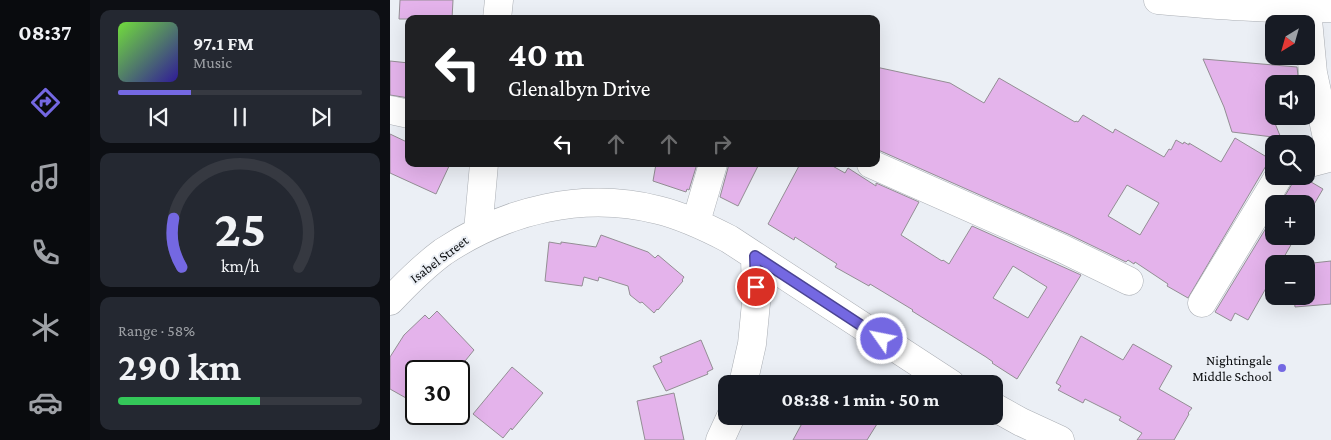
<!DOCTYPE html>
<html lang="en">
<head>
<meta charset="utf-8">
<style>
	:root { --surface:#171b24; --page:#242831; --text:#f1f3f6; --muted:#9ea1a6; --line:#363941; --accent:#7468e2 }
	body { margin:0; font-family:"Crimson Pro",serif; background:var(--page); color:var(--text); height:100vh; display:flex; flex-direction:column; font-size:19px; white-space:nowrap }
	* { box-sizing:border-box; margin:0 }
	p { font-size:16px; color:var(--muted) }
	.icon { flex:none; width:28px; height:28px; fill:none; stroke:currentColor; stroke-width:2; stroke-linecap:round; stroke-linejoin:round }
	.map { position:relative; flex:1; overflow:hidden }
	.panel { display:flex; flex-direction:column; gap:10px; padding:10px; background:#0d0f14; width:300px }
	.panel>* { flex:none }
	.top-card { position:absolute; left:15px; top:15px; width:475px; height:152px; border-radius:10px; box-shadow:0 5px 20px #0002; background:#202124; color:#fff; overflow:hidden }
	.needle { width:32px; rotate:217deg }
	.controls { position:absolute; left:875px; top:15px; display:grid; gap:10px }
	.controls a { display:grid; place-items:center; width:50px; height:50px; border-radius:10px; background:var(--surface); box-shadow:0 5px 20px #0002; font-size:25px }
	.speed { position:absolute; left:15px; top:360px; display:flex; gap:10px; font-size:25px; font-weight:700; text-align:center }
	.speed>* { display:grid; place-content:center; width:65px; height:65px; border-radius:50%; background:var(--surface); box-shadow:0 5px 20px #0002; line-height:1 }
	.speed .limit { border:2px solid #111; border-radius:8px; background:#fff; color:#111 }
	.pin { position:absolute; display:grid; place-items:center; width:42px; height:42px; color:#fff; margin:-21px; border:2px solid #fff; border-radius:50%; box-shadow:0 1px 5px #0007 }
	.me { position:absolute; width:55px; margin:-28px; rotate:303deg; stroke-linejoin:round; filter:drop-shadow(0 0 4px #0008) }
	.turn { display:flex; align-items:center; gap:18px; height:105px; padding:0 20px; font-size:22px }
	.turn .icon { width:65px; height:65px; stroke-width:2.5 }
	.turn b { display:block; font-size:35px; line-height:42px }
	.lanes { display:flex; align-items:center; height:48px; padding:0 20px; background:#0003; justify-content:center; gap:25px; direction:ltr }
	.lanes .off { opacity:.35 }
	.big { font-size:38px; font-weight:700; line-height:1.1 }
	.panel .card { flex:1; display:flex; flex-direction:column; justify-content:center; gap:8px; min-width:0; padding:0 18px; border-radius:10px; background:var(--page) }
	.panel .dial { align-items:center; gap:0 }
	.dial svg { height:130px; overflow:visible; fill:none; stroke:var(--line); stroke-width:7; stroke-linecap:round; text-anchor:middle }
	.dial text { fill:var(--text); stroke:none }
	.song { display:flex; align-items:center; gap:15px }
	.cover { width:60px; height:60px; border-radius:8px; background:linear-gradient(135deg,hsl(100 70% 55%),hsl(250 70% 35%)) }
	.played { height:5px; border-radius:2px; background:linear-gradient(90deg,var(--accent) 30%,var(--line) 30%) }
	.keys { display:flex; justify-content:space-around; direction:ltr }
	.charge { height:8px; border-radius:4px; background:linear-gradient(90deg,#34c759 58%,var(--line) 0) }
	.trip { position:absolute; left:328px; top:375px; width:285px; height:50px; border-radius:10px; background:var(--surface); box-shadow:0 5px 20px #0002; font-weight:700; line-height:50px; text-align:center }
	main { display:flex; flex:1; min-height:0 }
	.tabs { display:flex; flex-direction:column; width:90px; justify-content:space-around; align-items:center; background:#090b0e; color:var(--muted) }
	.tabs .icon { width:35px; height:35px }
	.tabs .on { color:var(--accent) }
	.tabs b { font-size:22px; color:var(--text) }
	.map>svg:first-child { display:block }
	.building { fill:#e4b3eb; stroke:#938e94; fill-rule:evenodd }
	.lines { fill:none; stroke-linecap:round; stroke-linejoin:round }
	.minor-casing { stroke:#abafb5; stroke-width:29 }
	.major-casing { stroke:#abafb5; stroke-width:29 }
	.minor { stroke:#fff; stroke-width:28 }
	.major { stroke:#fff; stroke-width:28 }
	.route-casing { stroke:#4b4493; stroke-width:12 }
	.route { stroke:#7468e2; stroke-width:9 }
	.poi-dot { fill:#7468e2; stroke:#ebeff5; stroke-width:2 }
	.labels { text-anchor:middle; stroke-width:4; stroke-linejoin:round; paint-order:stroke }
	.street-label { font-size:14px; fill:#0b0d0f; stroke:#ebeff5 }
	.poi-label { font-size:14px; fill:#0b0d0f; stroke:#ebeff5; text-anchor:end }
</style>
</head>
<body>
<main>
<nav class="tabs">
<b>08:37</b>
<svg class="icon on" aria-label="directions" viewBox="0 0 24 24"><path d="M12 3l9 9-9 9-9-9zM9 14v-3h6M13 9l2 2-2 2"/></svg>
<svg class="icon" aria-label="music" viewBox="0 0 24 24"><path d="M9 18V5l10-2v13"/><circle cx="6" cy="18" r="3"/><circle cx="16" cy="16" r="3"/></svg>
<svg class="icon" aria-label="phone" viewBox="0 0 24 24"><path d="M5 4h4l2 5-3 2q2 4 5 5l2-3 5 2v4C11 20 4 13 5 4z"/></svg>
<svg class="icon" aria-label="climate" viewBox="0 0 24 24"><path d="M12 3v18M4 7l16 10M4 17L20 7"/></svg>
<svg class="icon" aria-label="car" viewBox="0 0 24 24"><path d="M5 17H2v-5l4-1 3-4h7l3 4 3 1v5h-3M9 17h6M6 11h13"/><circle cx="7" cy="17" r="2"/><circle cx="17" cy="17" r="2"/></svg>
</nav>
<section class="panel">
<div class="card">
<div class="song"><i class="cover"></i><div><b>97.1 FM</b><p>Music</p></div></div>
<div class="played"></div>
<div class="keys"><svg class="icon" aria-label="previous" viewBox="0 0 24 24"><path d="M18 5L8 12l10 7zM5 5v14"/></svg><svg class="icon" aria-label="pause" viewBox="0 0 24 24"><path d="M8 5v14M16 5v14"/></svg><svg class="icon" aria-label="next" viewBox="0 0 24 24"><path d="M6 5l10 7-10 7zM19 5v14"/></svg></div>
</div>
<div class="card dial"><svg viewBox="0 0 100 80">
<path d="M14 69A42 42 0 1 1 86 69"/>
<path d="M14 69A42 42 0 0 1 9 39" stroke="#7468e2"/>
<text x="50" y="56" font-size="32" font-weight="700">25</text>
<text x="50" y="72" font-size="11">km/h</text>
</svg></div>
<div class="card"><p>Range · 58%</p><b class="big">290 km</b><div class="charge"></div></div>
</section>
<div class="map">
<svg width="941" height="440" viewBox="0 0 941 440">
	<rect width="100%" height="100%" fill="#ebeff5"/>
	<!-- building -->
	<path class="building" d="M10 0H63L62 19H9Z
		M813 59 907 67 909 84H884V121L891 138 842 132 834 107Z
		M0 61 19 63V98L0 95Z
		M486 67 560 83 594 103 609 78 685 122 686 121 688 122 693 115 723 133 725 129 774 157 779 149 781 150 786 140 793 144 794 142 799 145V143L831 162 845 138 880 159 798 298 777 286 778 284 745 262 744 264 738 260 736 262 678 234 486 149ZM737 185 769 203 750 235 718 216Z
		M0 134 19 143V164H60L46 194 0 173Z
		M265 164H307L299 190 297 189 296 192 263 181 266 164Z
		M338 164H369L348 206 330 197 338 168Z
		M410 164H439L455 173 458 168 486 186V183L529 202 511 235 552 261 553 260 559 264 582 226 691 275 627 379 602 363 603 362 596 357 522 311 523 310 480 284 479 286 445 267 447 264 405 237 404 240 378 224ZM623 266 657 287 638 318 603 298Z
		M905 176 916 179 933 189 916 218V204H890L902 184Z
		M884 215V236H906L890 264H884V274L858 320 845 313 841 321 825 312Z
		M211 235 258 252 265 258 268 255 294 277 292 280 293 281 268 310 267 309 264 313 252 302 250 303 240 295 238 286 209 277 208 281 194 277 192 286 155 281 159 242 171 244V242L206 247Z
		M941 261V304L905 307 904 296H916V264H914Z
		M47 311 84 350 67 371H26V381L16 398 0 389V357L14 335 35 315 39 319Z
		M691 336 733 360 743 344 782 366 769 389 802 408 798 413 799 414 784 440H747L752 433 729 420 731 417 695 399 693 403 668 390 671 386 666 383Z
		M311 340 323 369 317 372 318 374 276 391 263 366 272 362 270 357Z
		M122 367 153 393 122 430 121 428 113 438 83 414Z
		M284 393 294 440H255L247 401Z
		M416 416H492L477 440H403Z"/>
	<g class="lines">
		<defs>
			<path id="minor" d="M107 19 109 0
				M0 110 19 114
				M481 164 671 248 739 281
				M916 164 935 159 937 138 923 73 917 9
				M306 222 323 164
				M88 231 94 164
				M0 301C16 284 34 266 53 252 116 210 193 191 268 210 293 216 316 227 339 239L561 384
				M812 303 889 176
				M353 384 362 344 366 303 365 256
				M604 407 631 422 670 440
				M330 440 341 416"/>
			<path id="major" d="M768 0C825 5 883 10 941 8"/>
		</defs>
		<!-- minor casing -->
		<use href="#minor" class="minor-casing"/>
		<!-- major casing -->
		<use href="#major" class="major-casing"/>
		<!-- minor -->
		<use href="#minor" class="minor"/>
		<!-- major -->
		<use href="#major" class="major"/>
	</g>
	<g class="lines">
		<defs>
			<path id="route" d="M366 287 365 256 492 339"/>
		</defs>
		<!-- route casing -->
		<use href="#route" class="route-casing"/>
		<!-- route -->
		<use href="#route" class="route"/>
	</g>
	<!-- markers -->
	<circle class="poi-dot" cx="892" cy="368" r="5"/>
	<g class="labels">
		<!-- street labels -->
		<g class="street-label">
			<text transform="translate(49 259) rotate(-37)" y="5">Isabel Street</text>
		</g>
		<!-- poi labels -->
		<g class="poi-label">
			<text x="882" y="365">Nightingale<tspan x="882" dy="16">Middle School</tspan></text>
		</g>
	</g>
</svg>
<div class="controls">
<a><svg class="needle" viewBox="-14 -14 28 28"><path d="M0-13l5 13h-10z" fill="#e53935"/><path d="M0 13l5-13h-10z" fill="#9ea1a6"/></svg></a>
<a><svg class="icon" aria-label="sound" viewBox="0 0 24 24"><path d="M4 9h4l5-4v14l-5-4H4zM17 9q2 3 0 6"/></svg></a>
<a><svg class="icon" aria-label="search" viewBox="0 0 24 24"><circle cx="10" cy="10" r="6"/><path d="M15 15l6 6"/></svg></a>
<a>+</a>
<a>−</a>
</div>
<div class="speed"><div class="limit">30</div></div>
<div class="pin" style="left:366px;top:287px;background:#d93025"><svg class="icon" aria-label="arrive" viewBox="0 0 24 24"><path d="M6 21V4h12l-3 4 3 4H6"/></svg></div>
<svg class="me" style="left:492px;top:339px" viewBox="-20 -20 40 40"><circle r="17" fill="#7468e2" stroke="#fff" stroke-width="3"/><path d="M0-11L8 9 0 5-8 9z" fill="#fff"/></svg>
<div class="trip">08:38 · 1 min · 50 m</div>
<div class="top-card">
<div class="turn"><svg class="icon" aria-label="left" viewBox="0 0 24 24"><path d="M17 20v-9H6M10 6l-5 5 5 5"/></svg><div><b>40 m</b>Glenalbyn Drive</div></div>
<div class="lanes"><svg class="icon" aria-label="left" viewBox="0 0 24 24"><path d="M17 20v-9H6M10 6l-5 5 5 5"/></svg><svg class="icon off" aria-label="ahead" viewBox="0 0 24 24"><path d="M12 20V5M6 11l6-6 6 6"/></svg><svg class="icon off" aria-label="ahead" viewBox="0 0 24 24"><path d="M12 20V5M6 11l6-6 6 6"/></svg><svg class="icon off" aria-label="right" viewBox="0 0 24 24"><path d="M7 20v-9h11M14 6l5 5-5 5"/></svg></div>
</div>
</div>
</main>
</body>
</html>
